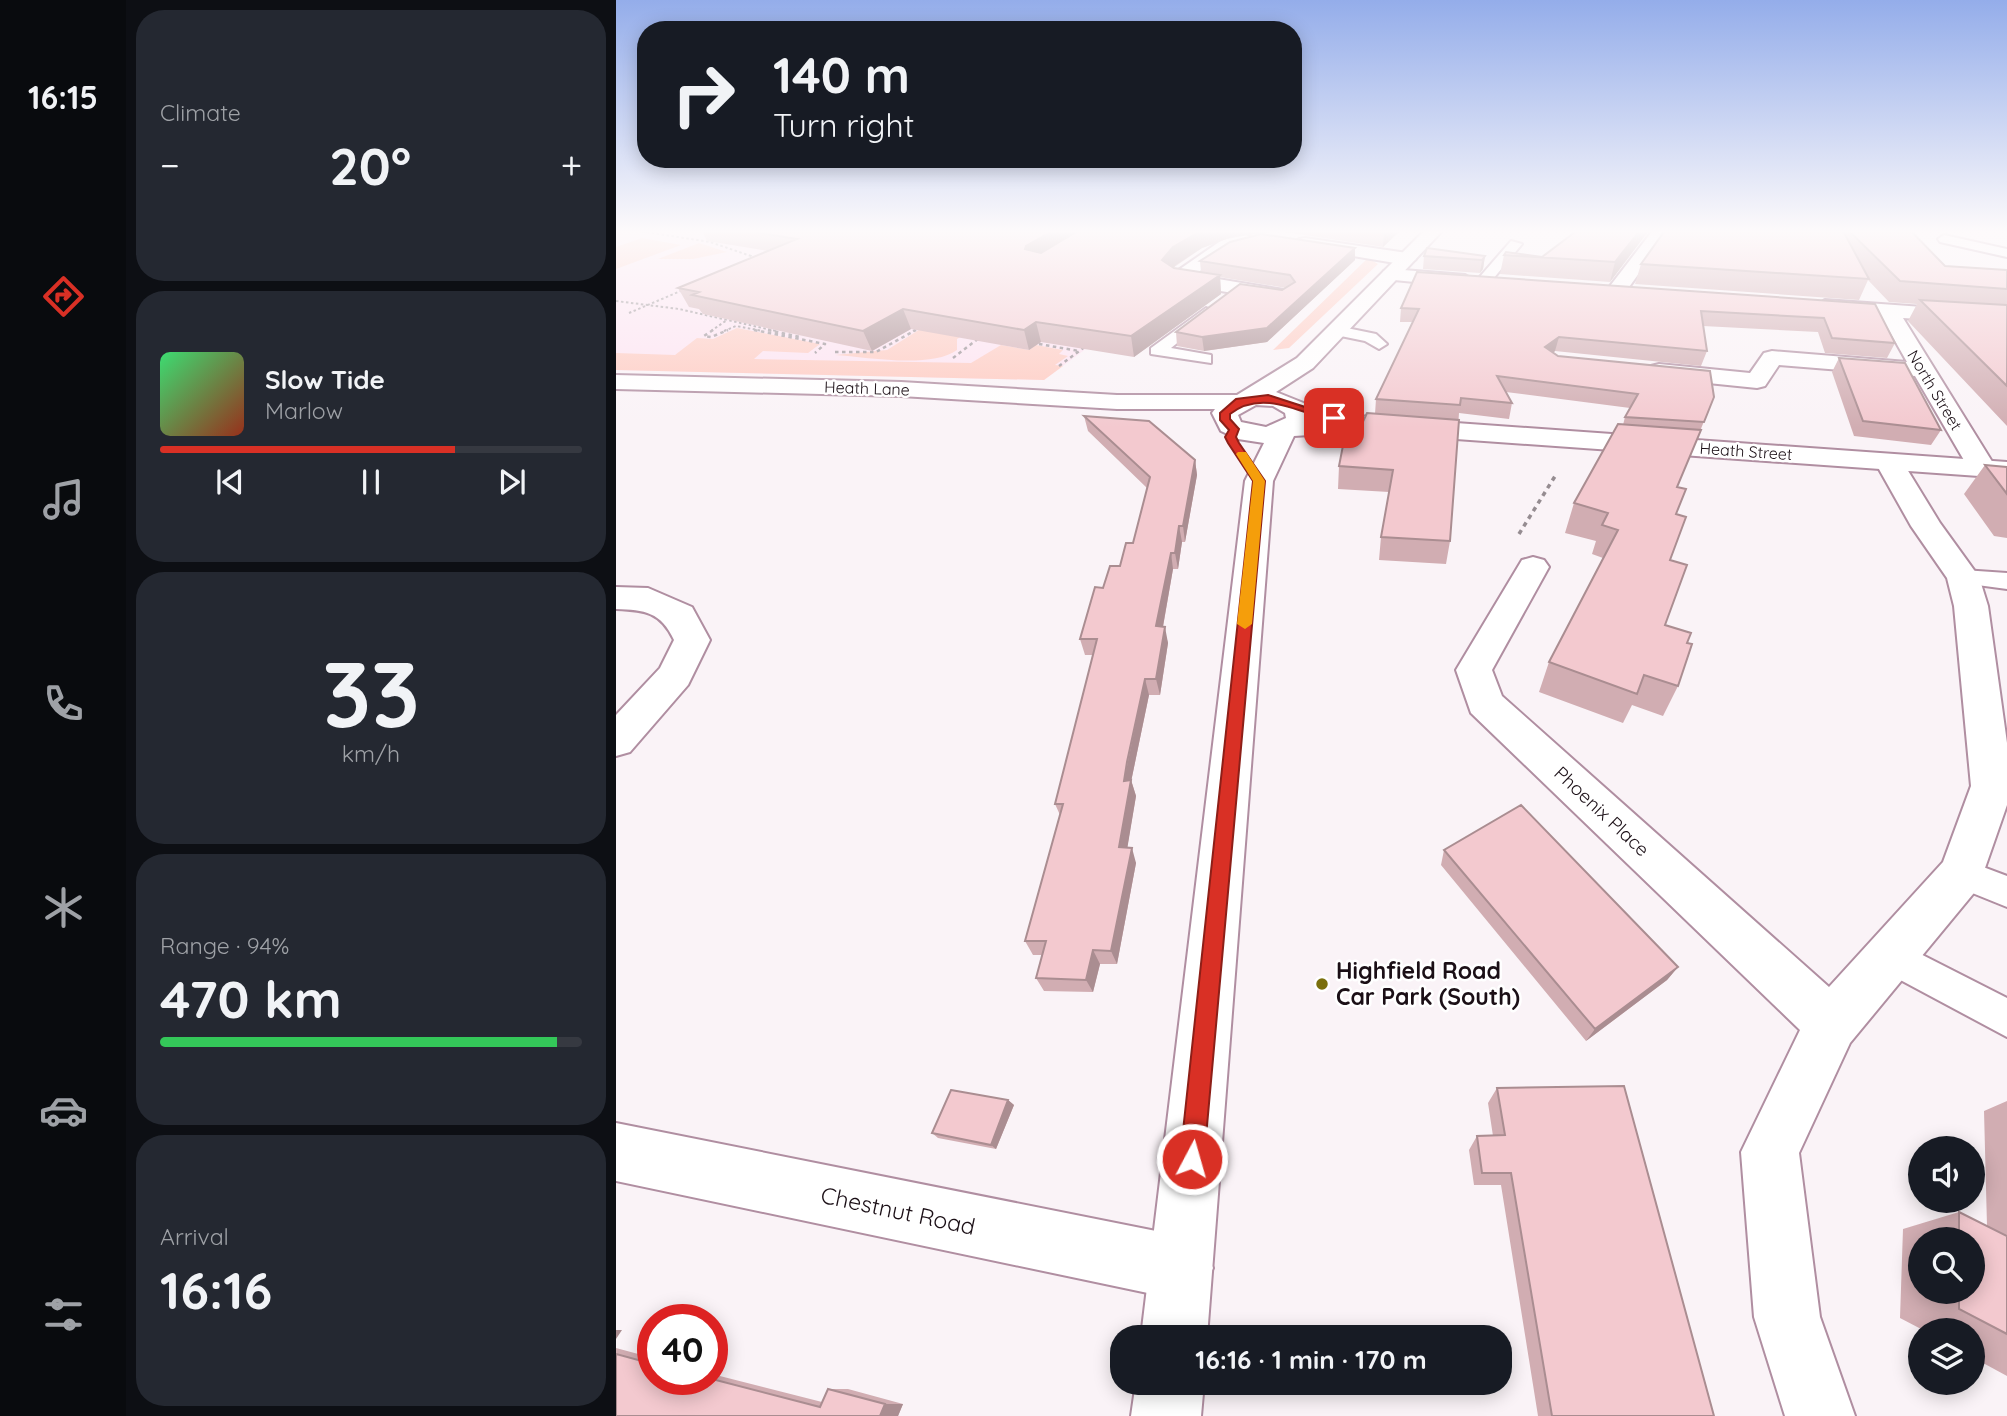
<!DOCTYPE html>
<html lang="en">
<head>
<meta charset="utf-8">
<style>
	:root { --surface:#171b24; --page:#242831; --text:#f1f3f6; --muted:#9ea1a6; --line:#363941; --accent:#d93025 }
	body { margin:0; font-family:Quicksand,sans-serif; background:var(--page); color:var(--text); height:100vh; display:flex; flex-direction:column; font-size:26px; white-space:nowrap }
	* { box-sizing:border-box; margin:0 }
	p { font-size:23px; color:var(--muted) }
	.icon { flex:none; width:38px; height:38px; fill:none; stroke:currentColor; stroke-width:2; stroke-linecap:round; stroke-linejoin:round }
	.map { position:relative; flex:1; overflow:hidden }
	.panel { display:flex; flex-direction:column; gap:10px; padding:10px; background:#0d0f14; width:490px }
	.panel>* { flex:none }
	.guide { position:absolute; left:21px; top:21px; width:665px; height:147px; border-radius:28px; box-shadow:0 4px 18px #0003; background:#171b24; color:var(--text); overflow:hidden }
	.controls { position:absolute; left:1292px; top:1136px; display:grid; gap:14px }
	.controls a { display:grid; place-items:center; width:77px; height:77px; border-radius:50%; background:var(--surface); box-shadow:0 4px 18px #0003; font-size:35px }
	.speed { position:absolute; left:21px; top:1304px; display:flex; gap:14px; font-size:35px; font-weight:700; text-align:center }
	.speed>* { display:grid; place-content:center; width:91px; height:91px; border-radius:50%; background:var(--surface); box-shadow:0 4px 18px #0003; line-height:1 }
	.speed .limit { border:10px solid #d22; background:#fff; color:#111 }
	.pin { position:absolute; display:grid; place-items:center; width:60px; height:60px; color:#fff; margin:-30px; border-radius:14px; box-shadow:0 4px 10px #0006 }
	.me { position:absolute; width:77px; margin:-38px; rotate:6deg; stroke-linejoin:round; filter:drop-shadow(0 0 5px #0008) }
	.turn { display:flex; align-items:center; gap:24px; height:147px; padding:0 21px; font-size:32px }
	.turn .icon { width:91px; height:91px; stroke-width:2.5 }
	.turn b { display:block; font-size:49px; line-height:60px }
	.big { font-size:52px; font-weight:700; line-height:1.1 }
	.panel .card { flex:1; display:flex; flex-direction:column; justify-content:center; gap:10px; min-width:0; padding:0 24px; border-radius:28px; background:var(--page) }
	.panel .dial { align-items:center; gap:0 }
	.dial b { font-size:91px; line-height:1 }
	.song { display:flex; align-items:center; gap:21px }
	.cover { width:84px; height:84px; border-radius:10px; background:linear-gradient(135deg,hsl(140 70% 55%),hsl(10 70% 35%)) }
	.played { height:7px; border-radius:4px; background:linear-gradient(90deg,var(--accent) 70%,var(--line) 70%) }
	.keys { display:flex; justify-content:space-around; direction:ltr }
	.heat { display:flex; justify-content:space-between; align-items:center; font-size:38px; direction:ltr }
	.charge { height:10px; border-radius:5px; background:linear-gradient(90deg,#34c759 94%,var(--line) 0) }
	.trip { position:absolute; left:494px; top:1325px; width:402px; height:70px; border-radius:28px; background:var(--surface); box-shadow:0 4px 18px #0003; font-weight:700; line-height:70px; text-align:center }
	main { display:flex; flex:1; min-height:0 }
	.tab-bar { display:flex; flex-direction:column; width:126px; justify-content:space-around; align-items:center; background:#090b0e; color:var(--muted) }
	.tab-bar .icon { width:49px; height:49px }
	.tab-bar .active { color:var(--accent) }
	.tab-bar b { font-size:32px; color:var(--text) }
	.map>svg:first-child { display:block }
	.built { fill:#fde2f1 }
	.green { fill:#fec9bf }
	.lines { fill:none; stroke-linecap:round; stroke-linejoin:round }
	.lane-casing { stroke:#b08ea1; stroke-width:4 }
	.street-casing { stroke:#b08ea1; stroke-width:4 }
	.secondary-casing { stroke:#b08ea1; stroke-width:4 }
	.path-far2 { stroke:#958c91; stroke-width:2; stroke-dasharray:2.5 2.5; stroke-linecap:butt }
	.path-far1 { stroke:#958c91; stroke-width:2.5; stroke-dasharray:3.5 3.5; stroke-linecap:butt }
	.path { stroke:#958c91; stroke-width:3.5; stroke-dasharray:4.5 4.5; stroke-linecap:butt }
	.lane { fill:#fff; fill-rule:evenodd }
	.street { fill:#fff; fill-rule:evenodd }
	.secondary { fill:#fff; fill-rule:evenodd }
	.wall { fill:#d1adb2; fill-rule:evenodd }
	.shaded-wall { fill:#aa8d91 }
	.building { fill:#f3c9cf; stroke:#aa8d91; stroke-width:2 }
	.route { fill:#d93025; stroke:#8d1f18; stroke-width:2 }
	.slow { fill:#f59e0b }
	.poi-dot { fill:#7a6f0d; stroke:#fff; stroke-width:2.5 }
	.labels { text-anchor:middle; stroke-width:5; stroke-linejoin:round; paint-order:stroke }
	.far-street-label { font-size:16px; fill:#1b0f16; stroke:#fff }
	.street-label { font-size:19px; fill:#1b0f16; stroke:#fff }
	.near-poi-label { font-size:23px; font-weight:bold; fill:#1b0f16; stroke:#fff; text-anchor:start }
	.near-street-label { font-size:23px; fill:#1b0f16; stroke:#fff }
</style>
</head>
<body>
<main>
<nav class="tab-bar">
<b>16:15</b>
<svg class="icon active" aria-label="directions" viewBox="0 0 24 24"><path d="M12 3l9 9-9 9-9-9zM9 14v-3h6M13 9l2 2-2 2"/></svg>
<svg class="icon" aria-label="music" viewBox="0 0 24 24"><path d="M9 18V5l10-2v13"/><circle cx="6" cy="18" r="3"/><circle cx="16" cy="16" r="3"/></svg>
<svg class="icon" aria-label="phone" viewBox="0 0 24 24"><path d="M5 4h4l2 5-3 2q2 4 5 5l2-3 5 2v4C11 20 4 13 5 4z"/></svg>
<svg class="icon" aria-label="climate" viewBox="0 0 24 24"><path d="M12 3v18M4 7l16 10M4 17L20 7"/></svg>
<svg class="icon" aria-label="car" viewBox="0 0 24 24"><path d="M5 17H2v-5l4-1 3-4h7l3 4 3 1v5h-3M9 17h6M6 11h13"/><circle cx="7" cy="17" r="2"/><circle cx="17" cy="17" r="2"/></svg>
<svg class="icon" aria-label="filters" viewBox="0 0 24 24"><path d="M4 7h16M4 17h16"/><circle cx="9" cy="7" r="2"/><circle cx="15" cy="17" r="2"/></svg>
</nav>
<section class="panel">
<div class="card"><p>Climate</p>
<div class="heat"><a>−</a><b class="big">20°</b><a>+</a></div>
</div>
<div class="card">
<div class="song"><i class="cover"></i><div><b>Slow Tide</b><p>Marlow</p></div></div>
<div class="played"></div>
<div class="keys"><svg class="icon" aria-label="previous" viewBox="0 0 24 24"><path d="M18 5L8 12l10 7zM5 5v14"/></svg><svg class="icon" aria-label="pause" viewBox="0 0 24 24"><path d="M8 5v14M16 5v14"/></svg><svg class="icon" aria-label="next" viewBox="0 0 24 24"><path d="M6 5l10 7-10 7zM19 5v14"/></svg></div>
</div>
<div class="card dial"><b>33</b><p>km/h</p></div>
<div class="card"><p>Range · 94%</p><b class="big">470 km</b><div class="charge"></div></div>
<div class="card"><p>Arrival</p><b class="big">16:16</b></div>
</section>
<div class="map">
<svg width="1391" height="1416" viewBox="0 0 1391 1416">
	<rect width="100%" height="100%" fill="#faf3f7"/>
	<!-- built -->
	<path class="built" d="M0 229H517L513 317 428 380 0 370Z"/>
	<!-- green -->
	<path class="green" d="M26 238 65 245 0 269V247Z
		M83 243 111 252 77 259H42Z
		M752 258 762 264 673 348 657 350Z
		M333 311 359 328 341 339V350C315 369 250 357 219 355L271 350Z
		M121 328 204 344 192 353 147 351 138 359 355 363 385 345 413 350 420 345 447 350 443 354 452 356 439 365 447 366 428 380 0 370V353L59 355 81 338 97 339Z"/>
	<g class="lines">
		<defs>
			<path id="lane" d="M1328 235 1391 249V257L1324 242 1322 239Z
				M895 241 906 244 872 285H862V279Z
				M590 308 598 313 595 316 555 348 595 355V363L535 354V348Z
				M721 326 760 334 771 344 763 349 749 341 715 334V328Z
				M1347 570 1391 573V589L1339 582 1335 577 1339 572Z
				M1346 859 1391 876V907L1334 884 1329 874 1334 864Z
				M1275 939 1391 998V1037L1262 968 1257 956 1262 944Z"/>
			<path id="street" d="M1038 229H1055L1008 294H994L991 290Z
				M630 235 639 240 636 244 618 248 578 275 674 291 677 295 674 299 667 301 561 284 551 278 606 240Z
				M689 238 791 253 800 259 791 265 683 247 680 243 683 239Z
				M775 269 849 275 859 281 849 287 768 279 765 275 768 271Z
				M1209 300 1391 313V325L1287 318 1380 468 1376 474H1356L1299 376 1163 365 1149 386 1141 388 1043 378 1035 376 1031 371 1035 366 1043 364 1134 373 1148 353 1156 351 1291 362 1265 316 1202 310 1199 306Z
				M1273 454 1283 456 1324 523 1363 577 1372 606 1391 743V805L1362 888 1234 1043 1183 1153 1204 1317 1239 1416H1169L1138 1317 1125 1152 1184 1030 855 713 840 670 906 560 917 557 928 560 933 567 876 670 886 696 1213 987 1327 862 1355 786 1338 606 1331 578 1295 526 1259 462 1263 456Z
				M0 587 32 588 76 607 94 640 72 685 14 752 0 756V715L44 668 58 640C45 612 29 610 0 609Z
				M0 1123 565 1236 587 1246 597 1268 587 1290 565 1300 0 1181Z"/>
			<path id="secondary" d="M810 229H828L697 368 660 392 690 404 696 419 742 416 1391 462V478L742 432 678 436 657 481 591 1337H525L629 481 648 443 622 439 605 431 596 413 599 409H501L285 396 0 389V375L285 382 501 395H621L681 358ZM640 405 657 406 669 413 670 418 650 427 625 422 622 415Z
				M520 1382H588L585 1416H515Z"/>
		</defs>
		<!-- lane casing -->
		<use href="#lane" class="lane-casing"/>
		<!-- street casing -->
		<use href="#street" class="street-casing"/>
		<!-- secondary casing -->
		<use href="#secondary" class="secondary-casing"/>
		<!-- path-far2 -->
		<path class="path-far2" d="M11 229 94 242 135 256 133 262
			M0 301 63 309 160 331
			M13 313 67 290
			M95 331 111 320
			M108 331 120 326 147 331
			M297 331 305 327"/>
		<!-- path-far1 -->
		<path class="path-far1" d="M97 330 88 336 95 337 112 330
			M138 330 209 344 199 353
			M152 330 184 337
			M423 344 463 351
			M219 352H260L300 330
			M337 358 363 338
			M443 366 470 346"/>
		<!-- path -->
		<path class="path" d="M903 534 941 473"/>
		<!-- lane -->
		<use href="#lane" class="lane"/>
		<!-- street -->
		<use href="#street" class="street"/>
		<!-- secondary -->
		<use href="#secondary" class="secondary"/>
	</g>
	<!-- wall -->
	<path class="wall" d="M85 229H786L767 247 662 231 616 237 586 248 557 268 585 272 584 261 739 260 651 342 588 351 561 346 560 332 670 288 604 277 605 294 518 357 425 342 413 350 295 329 256 351 87 314 83 309 73 307 62 288 152 251 91 241Z
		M1034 229 994 282 884 274 888 255 926 257Z
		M1050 229H1293L1329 266 1391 270V426L1292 321 1301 304 1273 302 1252 280 1243 300 1019 284 1025 264Z
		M808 256H869L867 269 864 273 807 269Z
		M1259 304 1279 343 1271 358 1209 353 1202 332 1087 326 1091 351 1085 366 939 351 937 353 942 356 1098 397 1061 487 1060 514 1054 560 1049 625 1071 643 1062 686 1047 716 1016 705 1007 723 923 692 933 662 987 558 976 554 980 541 949 533 958 503 1007 425 1009 417 1014 408 890 392 896 403 893 419 843 413 834 541 830 564 763 560 765 537 773 492 722 489 723 466 745 426 759 414 760 399 797 322H784L785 308Z
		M1223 358 1325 430 1315 445 1238 436 1216 372Z
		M468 416 579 460 581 475 569 542H566L562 569H557L547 627 552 643 544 695H533L516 777 515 780 520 796 511 848 520 863 501 964H484L477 992 428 991 420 978 426 955H417L409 941 444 815 439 804 477 655H469L464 639 487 588 504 566 517 543 531 488 472 431Z
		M1369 465 1391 467V538L1378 536 1348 494Z
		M828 850 1062 967 1051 980 970 1041 825 865Z
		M881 1088 1098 1416H922L885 1185H858L853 1150 861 1136H877L872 1103Z
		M392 1100 398 1105 380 1149 322 1138 316 1133Z
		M1391 1101V1376L1356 1357V1330H1307L1284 1318 1287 1229 1343 1212 1371 1226 1368 1111ZM1304 1239H1356V1292H1304Z
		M0 1348 37 1358V1379H96V1374L206 1402 212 1389H232L287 1404 282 1416H0Z"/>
	<!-- shaded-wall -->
	<path class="shaded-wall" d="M440 229H473L415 264 409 249 410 246Z
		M588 229H662V231L616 237 586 248 560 265 548 278 546 260 557 247Z
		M768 229H786L767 247Z
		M1025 229H1034L994 282 999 262Z
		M739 248V260L651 342 588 351 586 337Z
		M869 256 867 269 864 273 866 260Z
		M604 275 605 294 518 357 515 336Z
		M287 309 295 329 256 351 247 331Z
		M420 322 425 342 413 350 408 330Z
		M943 337 939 351 926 362 929 347Z
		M579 460 581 475 569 542 567 526Z
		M563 526 566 542 562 569 559 553Z
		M555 553 557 569 544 643 540 626Z
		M549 627 552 643 544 695 540 679Z
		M529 679 533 695 516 777 514 788 515 780 520 796 509 862 503 847 508 781Z
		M516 848 520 863 501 964 495 951Z
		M477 950 484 964 477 992 470 980Z
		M1062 967 1051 980 970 1041 979 1029Z
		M392 1100 398 1105 380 1149 375 1145Z
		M0 1330H6L0 1339Z
		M269 1404H287L282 1416H264Z"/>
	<!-- building -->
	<path class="building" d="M119 229H440L410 246 409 249 425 253 465 229H588L557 247 546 260 558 268 604 275 515 336 420 322 408 330 287 309 247 331 76 295 83 292 62 288 181 239Z
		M963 229H1025L999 262 888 255 890 252 926 257Z
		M1050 229H1226L1253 279 1025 264Z
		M1231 229H1293L1329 266 1391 270V289L1284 281Z
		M645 234 739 248 651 328 586 337 560 332 624 284 666 290 679 282 674 275 584 261 614 242Z
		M811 248 869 256 866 260 808 256Z
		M801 272 1259 304 1279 343 1216 338 1208 318 1085 311 1091 351 943 337 929 347 942 356 1094 371 1098 397 1088 422 1009 417 1022 394 881 376 896 403 845 398 844 405 760 399 803 309 785 308Z
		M1304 300 1391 305V386Z
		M1223 358 1289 363 1325 430 1247 421Z
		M751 413 843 420 834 541 765 537 777 470 723 466 731 425 745 426Z
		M468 416 533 421 579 460 567 526H563L559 553H555L540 626 549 627 540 679H529L511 762 508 781 515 780 503 847 516 848 495 951 477 950 470 980 420 978 430 941H409L447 804H439L481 639H464L479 587 487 588 494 566H504L510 543H517L534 477Z
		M1002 424 1085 430 1061 487 1070 489 1060 514 1070 517 1054 560 1071 565 1049 625 1075 633 1071 643 1076 644 1062 686 1028 675 1021 694 933 662 1002 530 986 525 992 513 958 503Z
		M1369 465 1391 467V494Z
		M905 805 1062 967 979 1029 828 850Z
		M1008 1086 1098 1416H936L895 1173H866L861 1136 889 1135 881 1088Z
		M335 1090 392 1100 375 1145 316 1133Z
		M1343 1212 1391 1236V1334L1343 1309V1292H1356V1239H1343Z
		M0 1354 37 1364V1379H96L204 1407 212 1389 269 1404 264 1416H0Z"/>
	<!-- sky -->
	<linearGradient id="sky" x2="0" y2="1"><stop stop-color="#94adea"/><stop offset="0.54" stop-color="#fdfafb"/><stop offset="1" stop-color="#fdfafb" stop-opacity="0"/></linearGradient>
	<rect width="1391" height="428" fill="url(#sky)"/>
	<!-- route -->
	<path class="route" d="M652 395 723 418 718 422C683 412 646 389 614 414V419L623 429 620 437 623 443 649 481 588 1159 584 1167 576 1171 567 1167 564 1159 637 481 612 443 609 437 613 430 604 420V413L620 399Z"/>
	<!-- slow -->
	<path class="slow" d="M622 452H630L649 481 636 624 629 629 621 624 637 481 620 454Z"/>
	<!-- markers -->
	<circle class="poi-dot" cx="706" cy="984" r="7"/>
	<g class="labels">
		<!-- far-street labels -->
		<g class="far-street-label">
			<text transform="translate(251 388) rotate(2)" y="6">Heath Lane</text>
			<text transform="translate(1319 390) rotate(59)" y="6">North Street</text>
			<text transform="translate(1130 451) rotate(4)" y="6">Heath Street</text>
		</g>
		<!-- street labels -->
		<g class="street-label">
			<text transform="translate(986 811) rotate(43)" y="7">Phoenix Place</text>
		</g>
		<!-- near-poi labels -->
		<g class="near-poi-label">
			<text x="720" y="979">Highfield Road<tspan x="720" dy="26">Car Park (South)</tspan></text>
		</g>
		<!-- near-street labels -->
		<g class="near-street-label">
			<text transform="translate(282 1211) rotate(12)" y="8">Chestnut Road</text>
		</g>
	</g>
</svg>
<div class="controls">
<a><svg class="icon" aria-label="sound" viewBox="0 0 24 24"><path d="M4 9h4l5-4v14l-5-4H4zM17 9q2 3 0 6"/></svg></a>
<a><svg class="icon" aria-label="search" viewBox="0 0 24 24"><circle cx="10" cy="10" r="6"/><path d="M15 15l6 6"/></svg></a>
<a><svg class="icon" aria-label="layers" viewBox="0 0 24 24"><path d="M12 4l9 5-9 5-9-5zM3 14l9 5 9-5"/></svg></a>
</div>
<div class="speed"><div class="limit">40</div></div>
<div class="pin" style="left:718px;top:418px;background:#d93025"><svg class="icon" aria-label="arrive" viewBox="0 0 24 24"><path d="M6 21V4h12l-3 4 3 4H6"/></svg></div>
<svg class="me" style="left:576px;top:1159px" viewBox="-20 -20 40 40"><circle r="17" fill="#d93025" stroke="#fff" stroke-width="3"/><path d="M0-11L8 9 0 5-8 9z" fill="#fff"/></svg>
<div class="trip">16:16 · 1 min · 170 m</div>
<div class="guide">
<div class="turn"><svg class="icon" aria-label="right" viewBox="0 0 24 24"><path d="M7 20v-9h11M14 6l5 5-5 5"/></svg><div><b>140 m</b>Turn right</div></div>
</div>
</div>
</main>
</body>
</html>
